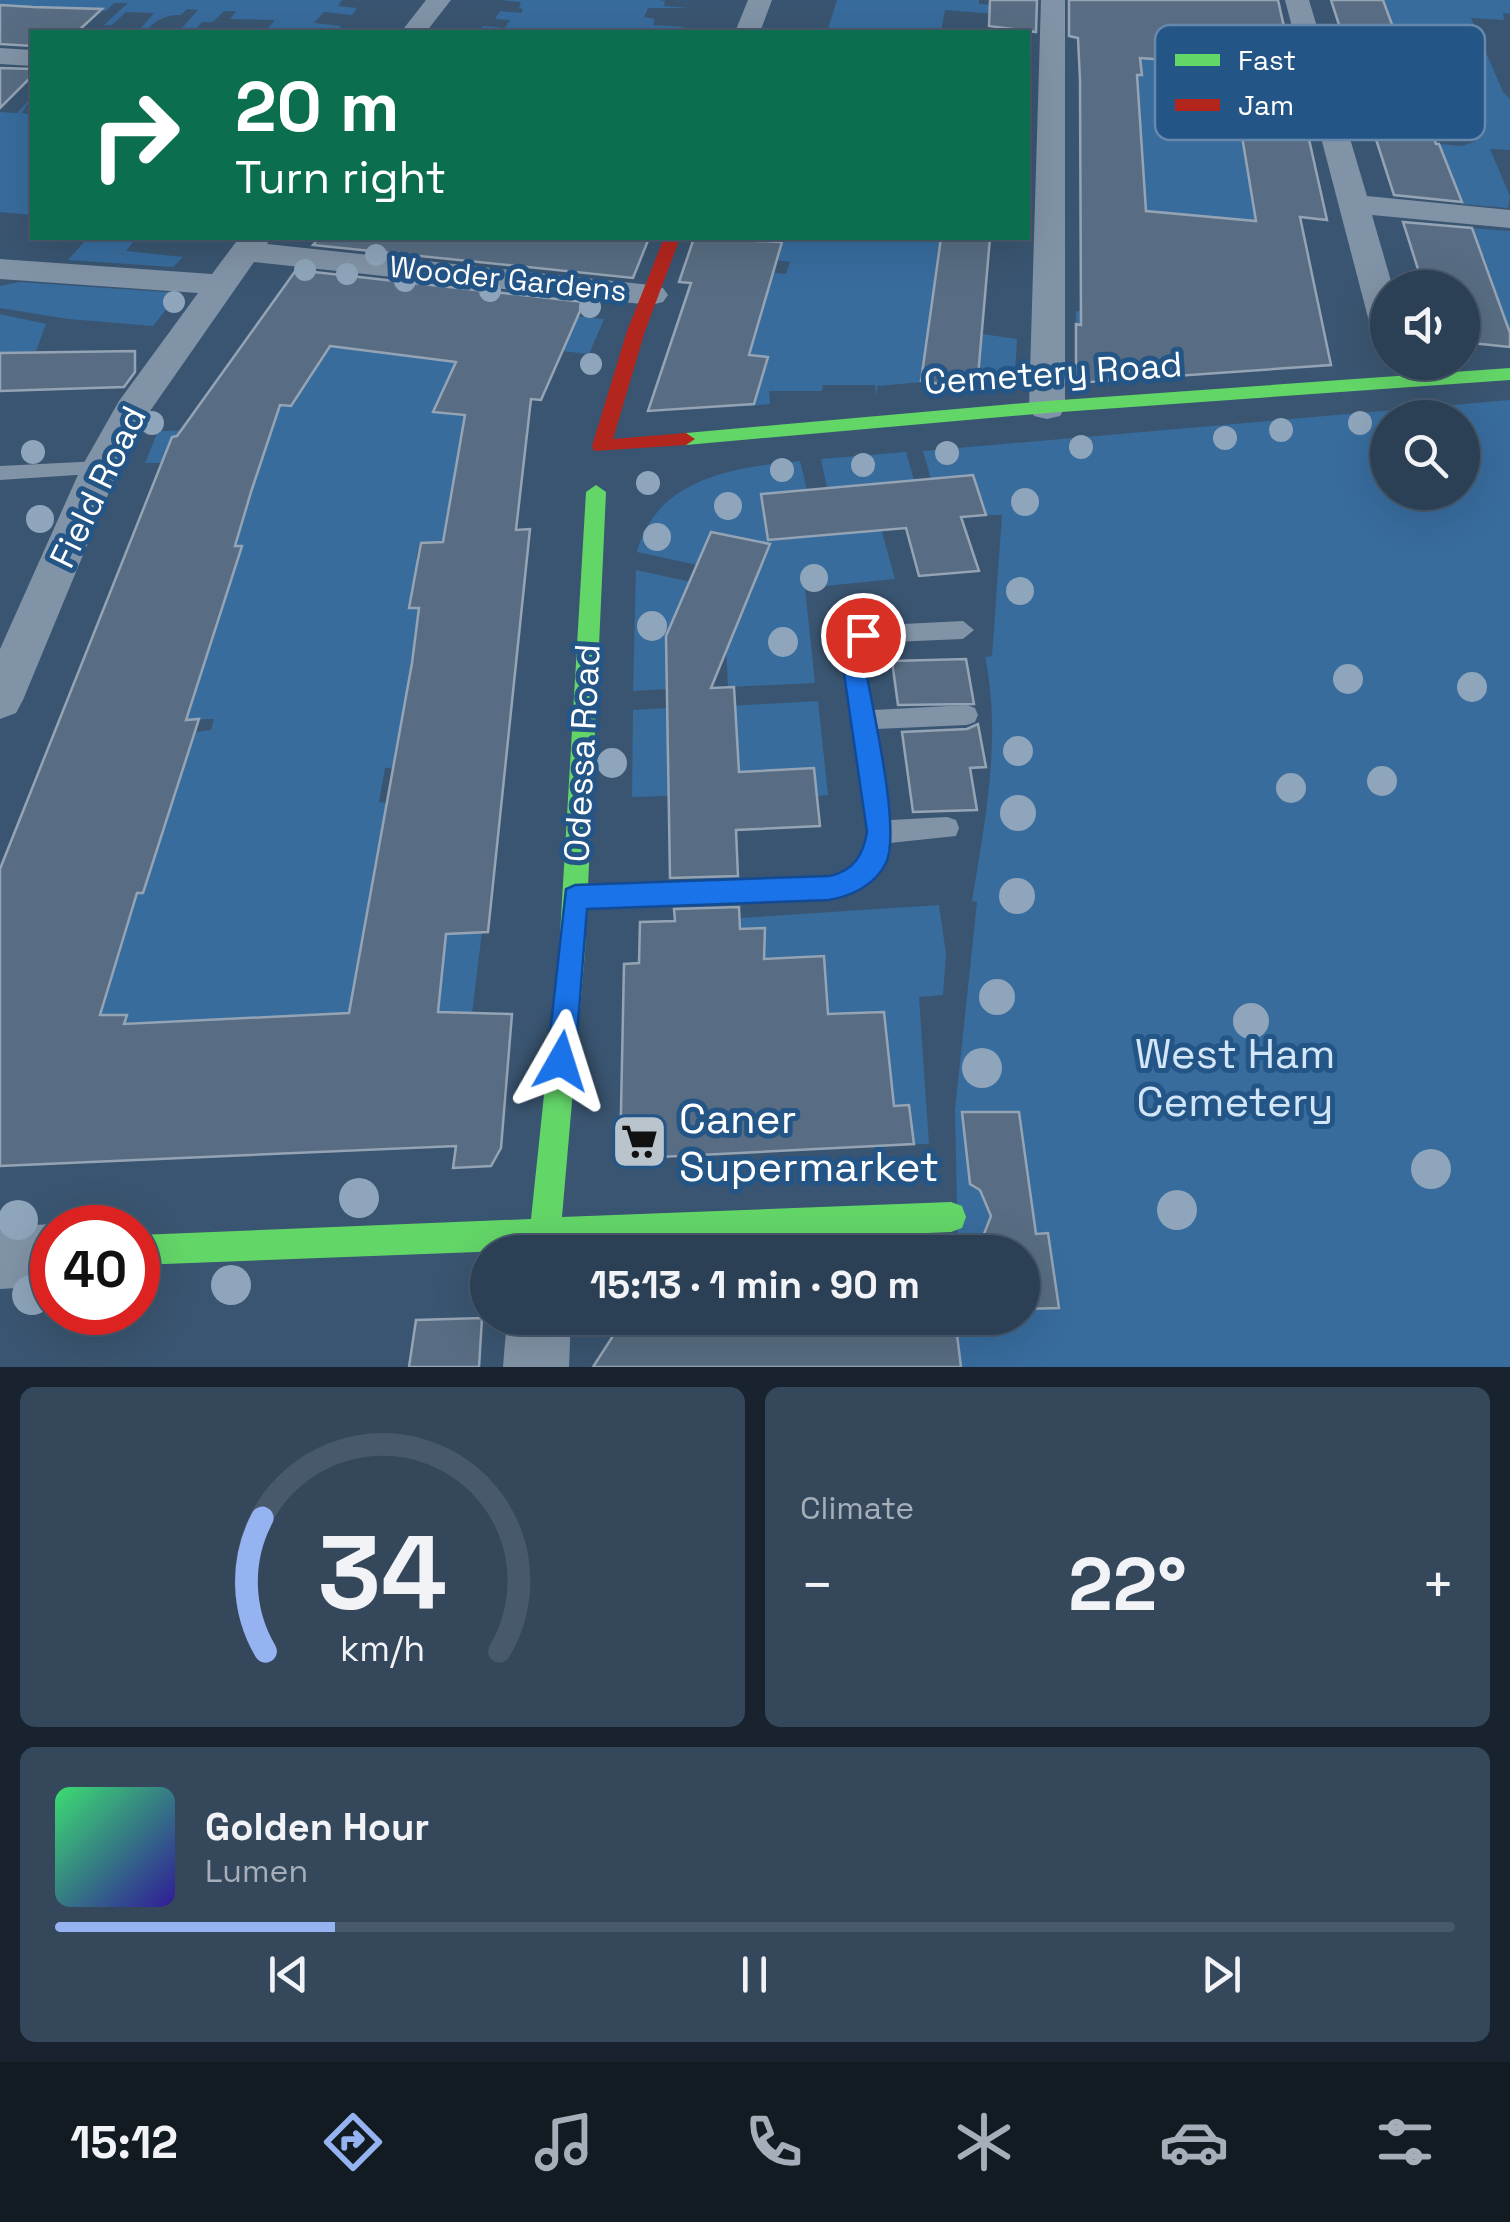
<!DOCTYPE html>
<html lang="en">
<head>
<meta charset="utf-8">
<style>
	:root { --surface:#2c4055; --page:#34475b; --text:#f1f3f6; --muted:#a6afb9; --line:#48596c; --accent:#95b2f1 }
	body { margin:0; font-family:"Space Grotesk",sans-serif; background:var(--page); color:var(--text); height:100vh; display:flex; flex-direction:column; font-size:38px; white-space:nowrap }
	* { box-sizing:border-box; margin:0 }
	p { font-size:32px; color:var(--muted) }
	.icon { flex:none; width:55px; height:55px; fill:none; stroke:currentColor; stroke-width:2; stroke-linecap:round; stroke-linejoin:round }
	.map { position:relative; height:1367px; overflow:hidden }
	.side { display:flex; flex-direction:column; gap:20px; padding:20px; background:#18232f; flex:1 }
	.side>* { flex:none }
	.top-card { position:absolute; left:30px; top:30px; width:1000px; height:210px; border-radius:0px; box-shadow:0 10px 40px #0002,0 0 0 2px var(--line); background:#0b6e4f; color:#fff; overflow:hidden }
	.buttons { position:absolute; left:1370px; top:270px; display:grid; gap:20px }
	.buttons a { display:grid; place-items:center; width:110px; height:110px; border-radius:50%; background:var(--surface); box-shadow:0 10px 40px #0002,0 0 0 2px var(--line); font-size:50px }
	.speed { position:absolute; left:30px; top:1205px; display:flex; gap:20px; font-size:50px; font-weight:700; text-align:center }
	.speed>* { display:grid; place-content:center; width:130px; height:130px; border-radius:50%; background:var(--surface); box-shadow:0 10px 40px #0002,0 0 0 2px var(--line); line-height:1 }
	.speed .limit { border:15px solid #d22; background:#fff; color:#111 }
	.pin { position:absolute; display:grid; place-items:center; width:85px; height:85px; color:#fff; margin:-42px; border:5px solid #fff; border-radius:50%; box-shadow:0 2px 10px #0007 }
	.me { position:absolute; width:110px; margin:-55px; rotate:6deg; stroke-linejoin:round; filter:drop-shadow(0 0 8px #0008) }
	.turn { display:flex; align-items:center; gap:35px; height:210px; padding:0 40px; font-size:45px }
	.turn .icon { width:130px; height:130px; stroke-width:2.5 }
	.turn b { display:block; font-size:70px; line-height:85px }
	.big { font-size:75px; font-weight:600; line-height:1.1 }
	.side .card { flex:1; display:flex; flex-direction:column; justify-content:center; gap:15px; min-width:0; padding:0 35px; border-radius:15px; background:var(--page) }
	.side .dial { align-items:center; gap:0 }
	.dial svg { height:260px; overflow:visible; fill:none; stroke:var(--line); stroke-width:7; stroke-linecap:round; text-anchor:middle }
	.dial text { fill:var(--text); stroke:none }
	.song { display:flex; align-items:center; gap:30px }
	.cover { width:120px; height:120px; border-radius:15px; background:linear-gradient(135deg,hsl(140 70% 55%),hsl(250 70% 35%)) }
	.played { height:10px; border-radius:5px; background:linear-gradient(90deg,var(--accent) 20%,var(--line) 20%) }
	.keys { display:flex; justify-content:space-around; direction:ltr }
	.heat { display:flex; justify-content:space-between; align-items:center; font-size:55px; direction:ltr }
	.side .tiles { flex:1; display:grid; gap:20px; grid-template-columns:1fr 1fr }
	.card:last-child { grid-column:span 2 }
	.trip { position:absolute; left:470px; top:1235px; width:570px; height:100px; border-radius:50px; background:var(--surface); box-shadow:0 10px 40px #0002,0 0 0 2px var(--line); font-weight:600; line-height:100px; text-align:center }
	.dock { display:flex; height:160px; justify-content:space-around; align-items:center; background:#121a22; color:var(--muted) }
	.dock .icon { width:70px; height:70px }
	.dock .selected { color:var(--accent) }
	.dock b { font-size:45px; color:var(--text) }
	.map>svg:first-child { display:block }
	.green { fill:#386c9d; fill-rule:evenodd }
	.building { fill:#586d83; stroke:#95a4b4; stroke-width:2.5; fill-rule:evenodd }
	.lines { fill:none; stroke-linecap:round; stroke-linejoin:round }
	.lane { fill:#8193a6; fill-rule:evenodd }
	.street { fill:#8193a6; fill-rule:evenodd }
	.fast { fill:#63d668; fill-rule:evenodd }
	.jam { fill:#b3261e; fill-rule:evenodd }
	.tree { fill:#8ea5bb }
	.route { fill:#1a73e8; stroke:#114b97; stroke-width:2.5 }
	.labels { text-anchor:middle; stroke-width:10; stroke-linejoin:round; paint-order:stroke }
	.far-street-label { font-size:30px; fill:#fff; stroke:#245587 }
	.street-label { font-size:35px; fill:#fff; stroke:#245587 }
	.near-park-label { font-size:42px; fill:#d3e6f7; stroke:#245587 }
	.near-poi-label { font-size:42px; fill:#fff; stroke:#245587; text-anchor:start }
	.key { fill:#245587; stroke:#6688ab; stroke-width:2.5 }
	.key-label { font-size:28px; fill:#fff }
</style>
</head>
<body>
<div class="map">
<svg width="1510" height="1367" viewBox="0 0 1510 1367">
	<rect width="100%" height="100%" fill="#3a5571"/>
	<!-- green -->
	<path class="green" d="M0 0H342L338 6 357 8 352 15 324 12 314 23 341 26 336 32H265L275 20 230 19 236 11H224L213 22H202L195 30 181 29 198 10 187 9 181 15C165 14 155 21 144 32L148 28H141L154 13 126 12 112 25H104L128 3H114L106 11 57 7 51 12 34 6 26 13 0 5Z
		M501 0H658L665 1 664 6 689 8H648L644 17 655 19 653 25 685 27 670 32H479L483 26 505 28 510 20 495 19 500 11 521 13 523 9 519 8 521 2Z
		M837 0H979V4L1009 6V15L945 10 941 32H827Z
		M1108 0H1209L1240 5 1241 11 1211 9V14L1227 19 1228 25H1217L1218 33 1247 36 1248 43 1229 42V57L1212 55V63L1231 65 1235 85 1253 87 1256 101 1243 100V108L1228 107 1234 129 1247 130 1249 142 1272 144 1275 159 1254 158V168L1276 170 1277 175 1249 172 1250 185 1264 187 1270 214 1294 217 1297 225 1241 220 1259 340 1311 346 1312 355 1277 350 1223 356 1225 370H1219L1211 341H1200L1189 316 1173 317 1178 329 1157 331 1160 344 1144 345 1141 333 1105 335 1106 347 1094 348 1088 325 1076 324V311L1128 316V311L1146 313 1145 292 1127 290V282L1157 285V266L1127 262 1126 254 1156 257V248L1174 249 1172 237 1125 232V227L1159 230V223H1166L1165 213 1082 203 1081 200 1123 204 1124 200 1145 201 1144 185 1122 182 1120 175 1138 176 1137 158 1082 149 1124 152V145L1117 144 1116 132 1123 133 1122 126 1141 127 1140 120 1116 113 1115 107H1122V102H1136L1130 84 1115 83V78L1142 75 1141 69 1116 67 1115 60 1140 62 1141 58 1132 57 1131 49 1113 47V43L1138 45 1137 40 1112 38 1128 37 1126 11H1135V6Z
		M1383 0H1510V14L1503 13 1504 20 1471 18 1503 92 1510 99V150L1490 149 1510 196 1508 208 1463 204 1439 144 1462 146 1476 141 1464 113 1421 112Z
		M32 97 22 113 32 115V215L0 212V112L17 113Z
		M1470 228 1510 231V333L1484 256 1480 255Z
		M79 238H136L126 251 183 257 173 267 68 260 85 241Z
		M751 238H940L923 382 877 386V398L875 385H823L822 391H769L770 404 745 406 742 390 762 376 768 358 714 352 751 348 765 272 786 274 790 262 742 256 761 246 763 240Z
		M20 282 179 293 153 326 68 319 0 308V286Z
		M0 314 46 324 36 351 0 353Z
		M554 314 604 319 589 354 562 351Z
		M982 334 1017 339 1015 372 978 392 954 394 952 386 969 376Z
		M333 338 394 354 434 359 471 343 433 412 468 415 473 541 419 543 416 559H438L410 608H421L408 683 453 682 449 703 404 705 398 743 442 765 385 768 379 802 387 803 482 932 465 1070 293 1017 237 1018 105 1085 127 1015H99L0 955 120 950 129 918 58 896 143 893 162 799 175 798 182 775 109 756 188 752 195 732 211 730 214 719 187 720 189 711 131 693 196 690 209 650 153 633 215 631 225 597 185 547 211 477 257 475 267 443 224 435 172 437 162 463H145L158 431 206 430 256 402 292 406Z
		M1510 400V1367H961L955 1318H1022V1252H958L955 1110 977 902 972 901C985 821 1002 737 985 657L992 656 1002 515H986L973 475 931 479 923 451ZM1388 418H1462V492H1388Z
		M906 452 914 480 827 488 821 459Z
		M800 461 807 490 761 494 768 535 880 525 895 579 805 588 815 683 728 687 726 646 667 648V689L633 691 636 570 751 595 766 544 712 532 697 565 637 552C656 478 736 467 800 461Z
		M818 701 828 795 818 796 814 768 761 771 734 792 729 706Z
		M668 708V796L632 797 633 710Z
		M939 905 946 954 943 995 919 997 929 1144H914L909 1105 893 1106 883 1012 715 1017 827 998 824 957 764 959 765 928 710 930V920Z"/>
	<!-- building -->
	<path class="building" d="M990 0H1037L1036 32 989 26Z
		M1069 0H1278L1327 220 1300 217 1331 365 1076 383V324L1081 325 1080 80 1078 38 1069 36ZM1140 58 1220 64 1230 117 1234 129 1241 130 1256 221 1146 211 1137 75H1142Z
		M1331 0H1383L1436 144H1439L1462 202 1394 195Z
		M0 5 33 7 102 9 77 32H32V46L0 44Z
		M0 68 32 69V76L0 108Z
		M1403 222 1472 228 1510 333V347L1462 342V288H1424Z
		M319 238H649L633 278 313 245Z
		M694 238 782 242 749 355 768 357 754 404 648 411 691 283 679 282Z
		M941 238H990L978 376H969L968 388 921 381Z
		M296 270 584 302 541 400 531 399 516 530 530 529 488 932 446 934 438 1012 512 1014 501 1148 491 1166 453 1168 456 1146 0 1166V869L172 437 177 436ZM330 346 456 362 433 412 465 415 443 542 421 543 409 608H419L412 663 349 1013 124 1024 127 1015H100L137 893H143L199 719 186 720 242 546H235L251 492 280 405 291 406Z
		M135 351V372L124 387 0 391V353Z
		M973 475 986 515 961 517 979 571 919 576 906 528 768 540 761 494Z
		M711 532 770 544 711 688 734 687 739 772 814 768 820 826 736 830 738 876 670 878 666 636Z
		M966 659 974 704 898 705 892 661Z
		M978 724 986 767 970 768 977 810 913 812 902 732 967 729Z
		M739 907 740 929 765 928 764 959 824 956 828 1014 884 1012 894 1106 909 1105 914 1144 620 1159 624 964 639 963 640 922 675 921 674 909Z
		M962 1112H1019L1036 1234 1048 1233 1059 1308 1022 1309V1252H977L991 1216 980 1190 970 1184Z
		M482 1318 479 1367H409L416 1320Z
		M751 1318H955L961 1367H593L620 1325Z"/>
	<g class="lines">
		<!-- lane -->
		<path class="lane" d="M100 461 110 468 107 473 0 480V466Z
			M963 621 974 630 963 639 868 643 863 649 873 710 967 705 975 708 978 715 975 722 967 725 876 729 891 820 947 817 956 820 959 828 956 836 890 843C879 876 863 891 829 900L578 909 569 905 565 897 569 889 578 885 829 876C853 870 862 855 868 832L841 646 855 629 863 626Z"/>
		<!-- street -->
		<path class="street" d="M426 0H451L426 32H401Z
			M748 0H772L760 32H735Z
			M1041 0H1065V407L1060 416 1047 419 1034 416 1029 407Z
			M1285 0H1309L1367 196 1510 210V228L1372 215 1393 288H1388V340L1376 337 1371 329Z
			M0 48 32 50V66L0 64Z
			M239 238H271L267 244 651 285 663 288 668 295 663 302 651 305 254 262 148 414 119 468 23 700 16 713 0 719V649L81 468 119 401 198 293 0 279V259L212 274Z
			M52 1224 61 1228H52V1286L0 1289V1227Z
			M507 1318H571L569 1367H503Z"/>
		<!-- fast -->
		<path class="fast" d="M1510 368V380L1047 413 686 445 677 439 686 433 1047 401Z
			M596 485 606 492 585 952 562 1217 951 1202 962 1206 966 1217 962 1228 951 1232 559 1248 558 1252H528V1250L138 1265V1235L531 1219 559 952 586 492Z"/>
		<!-- jam -->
		<path class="jam" d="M664 238H680L645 331 613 439 686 433 695 439 686 445 594 451 592 446 627 331Z"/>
	</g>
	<!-- trees -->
	<g class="tree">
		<circle cx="376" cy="255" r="11"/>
		<circle cx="305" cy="270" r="11"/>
		<circle cx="347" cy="274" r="11"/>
		<circle cx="405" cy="281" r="11"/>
		<circle cx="490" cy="291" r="11"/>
		<circle cx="174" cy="302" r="11"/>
		<circle cx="590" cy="307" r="11"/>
		<circle cx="591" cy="364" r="11"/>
		<circle cx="152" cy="423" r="12"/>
		<circle cx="1360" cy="423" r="12"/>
		<circle cx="1281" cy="430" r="12"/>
		<circle cx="1225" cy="438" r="12"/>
		<circle cx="1081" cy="447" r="12"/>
		<circle cx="33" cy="452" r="12"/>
		<circle cx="947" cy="453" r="12"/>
		<circle cx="863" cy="465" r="12"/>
		<circle cx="782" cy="470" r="12"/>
		<circle cx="648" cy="483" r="12"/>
		<circle cx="1025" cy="502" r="14"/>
		<circle cx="728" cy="506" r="14"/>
		<circle cx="40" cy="519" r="14"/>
		<circle cx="657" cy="537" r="14"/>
		<circle cx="814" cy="578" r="14"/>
		<circle cx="1020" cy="591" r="14"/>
		<circle cx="652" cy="626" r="15"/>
		<circle cx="783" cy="642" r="15"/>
		<circle cx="1348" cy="679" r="15"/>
		<circle cx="1472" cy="687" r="15"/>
		<circle cx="1018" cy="751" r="15"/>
		<circle cx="612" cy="763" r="15"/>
		<circle cx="1382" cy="781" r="15"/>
		<circle cx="1291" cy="788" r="15"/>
		<circle cx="1018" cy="813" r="18"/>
		<circle cx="1017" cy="896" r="18"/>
		<circle cx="997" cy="997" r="18"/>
		<circle cx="1251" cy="1021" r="18"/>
		<circle cx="982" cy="1068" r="20"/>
		<circle cx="1431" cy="1169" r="20"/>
		<circle cx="359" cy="1198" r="20"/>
		<circle cx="1177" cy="1210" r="20"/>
		<circle cx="18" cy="1220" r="20"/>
		<circle cx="231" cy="1285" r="20"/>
		<circle cx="32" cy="1295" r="20"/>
	</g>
	<!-- route -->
	<path class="route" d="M863 627 874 635 863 649V655C870 698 902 829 886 863 875 885 852 896 829 900L587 909 575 1061 571 1071 561 1075 551 1071 547 1061 566 889 575 885 829 876C854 871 863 855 867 832L840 646 855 629Z"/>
	<!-- icons -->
	<defs>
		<symbol id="supermarket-square" viewBox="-11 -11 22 22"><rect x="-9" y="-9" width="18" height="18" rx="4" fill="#bac4cd" stroke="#245587"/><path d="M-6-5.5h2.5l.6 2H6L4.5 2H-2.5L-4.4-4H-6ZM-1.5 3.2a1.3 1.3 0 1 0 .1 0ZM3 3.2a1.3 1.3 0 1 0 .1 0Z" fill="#111"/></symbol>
	</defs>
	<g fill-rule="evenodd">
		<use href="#supermarket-square" x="608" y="1110" width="63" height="63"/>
	</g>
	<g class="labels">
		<!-- far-street labels -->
		<g class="far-street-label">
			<text transform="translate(508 279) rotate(6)" y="10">Wooder Gardens</text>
		</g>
		<!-- street labels -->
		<g class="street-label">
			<text transform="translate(1053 373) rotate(-4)" y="12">Cemetery Road</text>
			<text transform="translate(98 487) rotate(-64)" y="12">Field Road</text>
			<text transform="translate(582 753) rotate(-87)" y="12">Odessa Road</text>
		</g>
		<!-- near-park labels -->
		<g class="near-park-label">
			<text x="1235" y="1068">West Ham<tspan x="1235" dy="48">Cemetery</tspan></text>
		</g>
		<!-- near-poi labels -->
		<g class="near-poi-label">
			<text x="679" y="1133">Caner<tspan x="679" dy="48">Supermarket</tspan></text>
		</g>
	</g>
	<!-- legend -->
	<rect x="1155" y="25" width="330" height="115" rx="15" class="key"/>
	<rect x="1175" y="54" width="45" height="12" fill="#63d668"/>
	<rect x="1175" y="99" width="45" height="12" fill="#b3261e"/>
	<g class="key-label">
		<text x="1238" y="70">Fast</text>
		<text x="1238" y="115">Jam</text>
	</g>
</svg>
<div class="buttons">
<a><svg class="icon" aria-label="sound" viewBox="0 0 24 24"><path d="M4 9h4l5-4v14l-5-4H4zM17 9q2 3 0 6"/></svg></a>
<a><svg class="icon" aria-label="search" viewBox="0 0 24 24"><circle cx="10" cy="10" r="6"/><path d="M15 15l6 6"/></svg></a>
</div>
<div class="speed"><div class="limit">40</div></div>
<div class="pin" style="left:863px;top:635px;background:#d93025"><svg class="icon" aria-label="arrive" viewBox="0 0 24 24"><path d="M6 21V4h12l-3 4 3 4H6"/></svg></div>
<svg class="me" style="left:561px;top:1061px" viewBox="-20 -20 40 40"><path d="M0-17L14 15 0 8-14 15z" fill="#1a73e8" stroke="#fff" stroke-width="4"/></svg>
<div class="trip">15:13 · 1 min · 90 m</div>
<div class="top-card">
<div class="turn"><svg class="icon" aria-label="right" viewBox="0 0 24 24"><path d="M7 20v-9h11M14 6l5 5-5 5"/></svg><div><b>20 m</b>Turn right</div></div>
</div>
</div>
<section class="side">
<div class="tiles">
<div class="card dial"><svg viewBox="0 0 100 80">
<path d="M14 69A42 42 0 1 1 86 69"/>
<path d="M14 69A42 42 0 0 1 13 28" stroke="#95b2f1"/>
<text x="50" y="56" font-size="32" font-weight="700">34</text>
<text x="50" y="72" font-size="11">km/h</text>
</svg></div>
<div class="card"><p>Climate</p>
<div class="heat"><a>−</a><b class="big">22°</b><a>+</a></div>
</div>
<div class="card">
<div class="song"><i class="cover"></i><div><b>Golden Hour</b><p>Lumen</p></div></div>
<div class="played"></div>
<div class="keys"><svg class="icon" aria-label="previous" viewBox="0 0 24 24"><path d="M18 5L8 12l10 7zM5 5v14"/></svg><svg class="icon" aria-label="pause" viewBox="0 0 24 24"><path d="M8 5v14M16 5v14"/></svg><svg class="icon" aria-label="next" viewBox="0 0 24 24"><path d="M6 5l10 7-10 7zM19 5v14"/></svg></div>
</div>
</div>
</section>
<nav class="dock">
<b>15:12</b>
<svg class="icon selected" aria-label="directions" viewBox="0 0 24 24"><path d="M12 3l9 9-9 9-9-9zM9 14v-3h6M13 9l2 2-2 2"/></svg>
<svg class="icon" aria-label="music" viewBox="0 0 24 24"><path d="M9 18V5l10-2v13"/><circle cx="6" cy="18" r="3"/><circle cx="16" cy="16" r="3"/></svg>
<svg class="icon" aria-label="phone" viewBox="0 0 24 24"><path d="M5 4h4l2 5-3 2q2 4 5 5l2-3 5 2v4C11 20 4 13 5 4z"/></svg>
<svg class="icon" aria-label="climate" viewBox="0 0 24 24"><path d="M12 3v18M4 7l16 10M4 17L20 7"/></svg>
<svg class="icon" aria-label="car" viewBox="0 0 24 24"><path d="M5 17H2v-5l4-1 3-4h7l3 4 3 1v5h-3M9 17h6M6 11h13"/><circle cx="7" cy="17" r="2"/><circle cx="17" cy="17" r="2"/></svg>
<svg class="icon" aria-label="filters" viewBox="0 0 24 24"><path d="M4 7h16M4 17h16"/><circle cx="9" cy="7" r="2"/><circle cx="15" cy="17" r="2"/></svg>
</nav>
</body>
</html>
